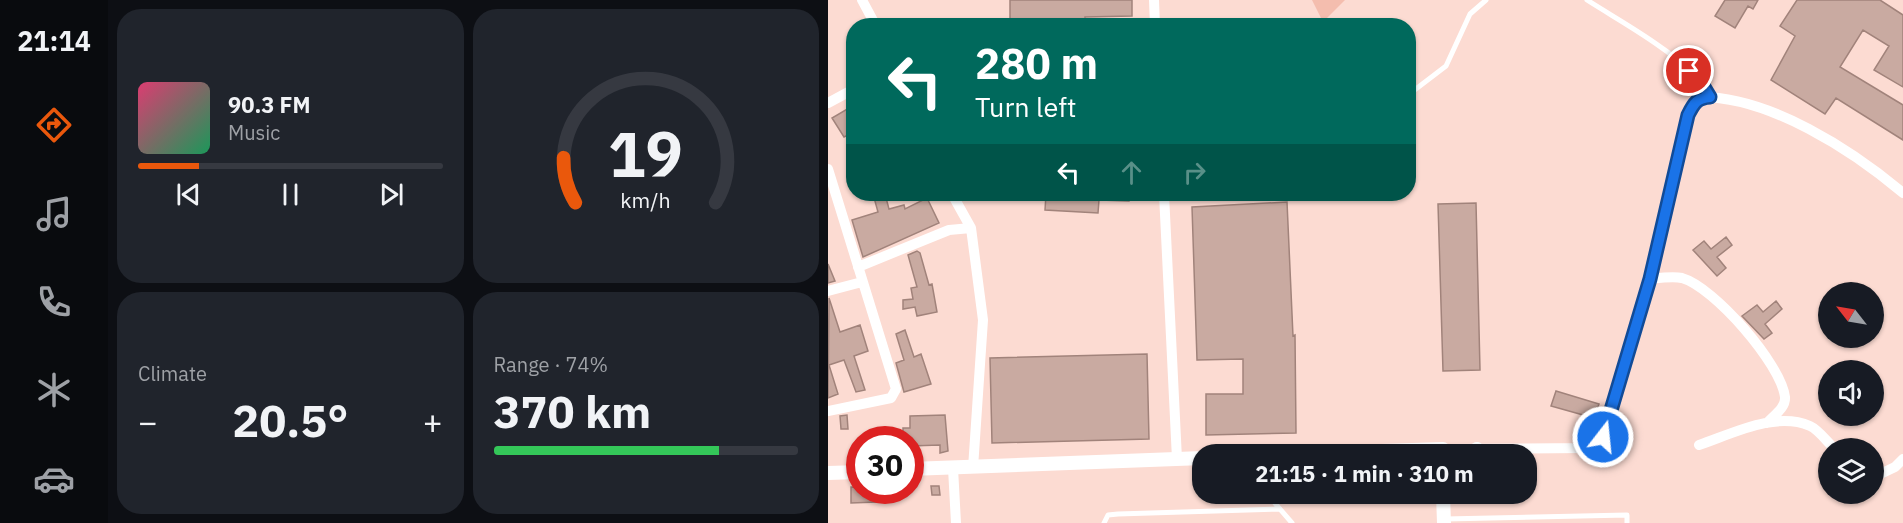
<!DOCTYPE html>
<html lang="en">
<head>
<meta charset="utf-8">
<style>
	:root { --surface:#171b24; --page:#20242c; --text:#f1f3f6; --muted:#9ea1a6; --line:#363941; --accent:#ea580c }
	body { margin:0; font-family:"IBM Plex Sans",sans-serif; background:var(--page); color:var(--text); height:100vh; display:flex; flex-direction:column; font-size:22px; white-space:nowrap }
	* { box-sizing:border-box; margin:0 }
	p { font-size:20px; color:var(--muted) }
	.icon { flex:none; width:33px; height:33px; fill:none; stroke:currentColor; stroke-width:2; stroke-linecap:round; stroke-linejoin:round }
	.map { position:relative; flex:1; overflow:hidden }
	.side { display:flex; flex-direction:column; gap:9px; padding:9px; background:#0d0f14; width:720px }
	.side>* { flex:none }
	.top-card { position:absolute; left:18px; top:18px; width:570px; height:183px; border-radius:24px; box-shadow:0 2px 4px #0004; background:#00695c; color:#fff; overflow:hidden }
	.needle { width:39px; rotate:301deg }
	.tools { position:absolute; left:990px; top:282px; display:grid; gap:12px }
	.tools a { display:grid; place-items:center; width:66px; height:66px; border-radius:50%; background:var(--surface); box-shadow:0 2px 4px #0004; font-size:30px }
	.speed { position:absolute; left:18px; top:426px; display:flex; gap:12px; font-size:30px; font-weight:700; text-align:center }
	.speed>* { display:grid; place-content:center; width:78px; height:78px; border-radius:50%; background:var(--surface); box-shadow:0 2px 4px #0004; line-height:1 }
	.speed .limit { border:9px solid #d22; background:#fff; color:#111 }
	.pin { position:absolute; display:grid; place-items:center; width:51px; height:51px; color:#fff; margin:-26px; border:3px solid #fff; border-radius:50%; box-shadow:0 2px 6px #0007 }
	.me { position:absolute; width:66px; margin:-33px; rotate:16deg; stroke-linejoin:round; filter:drop-shadow(0 0 4px #0008) }
	.turn { display:flex; align-items:center; gap:21px; height:126px; padding:0 30px; font-size:27px }
	.turn .icon { width:78px; height:78px; stroke-width:2.5 }
	.turn b { display:block; font-size:42px; line-height:51px }
	.lanes { display:flex; align-items:center; height:57px; padding:0 30px; background:#0003; justify-content:center; gap:30px; direction:ltr }
	.lanes .off { opacity:.35 }
	.big { font-size:45px; font-weight:700; line-height:1.1 }
	.side .card { flex:1; display:flex; flex-direction:column; justify-content:center; gap:9px; min-width:0; padding:0 21px; border-radius:24px; background:var(--page) }
	.side .dial { align-items:center; gap:0 }
	.dial svg { height:156px; overflow:visible; fill:none; stroke:var(--line); stroke-width:7; stroke-linecap:round; text-anchor:middle }
	.dial text { fill:var(--text); stroke:none }
	.song { display:flex; align-items:center; gap:18px }
	.cover { width:72px; height:72px; border-radius:9px; background:linear-gradient(135deg,hsl(340 70% 55%),hsl(150 70% 35%)) }
	.played { height:6px; border-radius:3px; background:linear-gradient(90deg,var(--accent) 20%,var(--line) 20%) }
	.keys { display:flex; justify-content:space-around; direction:ltr }
	.heat { display:flex; justify-content:space-between; align-items:center; font-size:33px; direction:ltr }
	.charge { height:9px; border-radius:4px; background:linear-gradient(90deg,#34c759 74%,var(--line) 0) }
	.side .tiles { flex:1; display:grid; gap:9px; grid-template-columns:repeat(2,1fr) }
	.trip { position:absolute; left:364px; top:444px; width:345px; height:60px; border-radius:24px; background:var(--surface); box-shadow:0 2px 4px #0004; font-weight:700; line-height:60px; text-align:center }
	main { display:flex; flex:1; min-height:0 }
	.tab-bar { display:flex; flex-direction:column; width:108px; justify-content:space-around; align-items:center; background:#090b0e; color:var(--muted) }
	.tab-bar .icon { width:42px; height:42px }
	.tab-bar .on { color:var(--accent) }
	.tab-bar b { font-size:27px; color:var(--text) }
	.map>svg:first-child { display:block }
	.green { fill:#f4bdae }
	.building { fill:#c9aaa1; stroke:#a1837b; stroke-width:1.5 }
	.lines { fill:none; stroke-linecap:round; stroke-linejoin:round }
	.service { stroke:#fff; stroke-width:5 }
	.minor { stroke:#fff; stroke-width:10 }
	.tertiary { stroke:#fff; stroke-width:14 }
	.route-casing { stroke:#114b97; stroke-width:15 }
	.route { stroke:#1a73e8; stroke-width:10 }
</style>
</head>
<body>
<main>
<nav class="tab-bar">
<b>21:14</b>
<svg class="icon on" aria-label="directions" viewBox="0 0 24 24"><path d="M12 3l9 9-9 9-9-9zM9 14v-3h6M13 9l2 2-2 2"/></svg>
<svg class="icon" aria-label="music" viewBox="0 0 24 24"><path d="M9 18V5l10-2v13"/><circle cx="6" cy="18" r="3"/><circle cx="16" cy="16" r="3"/></svg>
<svg class="icon" aria-label="phone" viewBox="0 0 24 24"><path d="M5 4h4l2 5-3 2q2 4 5 5l2-3 5 2v4C11 20 4 13 5 4z"/></svg>
<svg class="icon" aria-label="climate" viewBox="0 0 24 24"><path d="M12 3v18M4 7l16 10M4 17L20 7"/></svg>
<svg class="icon" aria-label="car" viewBox="0 0 24 24"><path d="M5 17H2v-5l4-1 3-4h7l3 4 3 1v5h-3M9 17h6M6 11h13"/><circle cx="7" cy="17" r="2"/><circle cx="17" cy="17" r="2"/></svg>
</nav>
<section class="side">
<div class="tiles">
<div class="card">
<div class="song"><i class="cover"></i><div><b>90.3 FM</b><p>Music</p></div></div>
<div class="played"></div>
<div class="keys"><svg class="icon" aria-label="previous" viewBox="0 0 24 24"><path d="M18 5L8 12l10 7zM5 5v14"/></svg><svg class="icon" aria-label="pause" viewBox="0 0 24 24"><path d="M8 5v14M16 5v14"/></svg><svg class="icon" aria-label="next" viewBox="0 0 24 24"><path d="M6 5l10 7-10 7zM19 5v14"/></svg></div>
</div>
<div class="card dial"><svg viewBox="0 0 100 80">
<path d="M14 69A42 42 0 1 1 86 69"/>
<path d="M14 69A42 42 0 0 1 8 46" stroke="#ea580c"/>
<text x="50" y="56" font-size="32" font-weight="700">19</text>
<text x="50" y="72" font-size="11">km/h</text>
</svg></div>
<div class="card"><p>Climate</p>
<div class="heat"><a>−</a><b class="big">20.5°</b><a>+</a></div>
</div>
<div class="card"><p>Range · 74%</p><b class="big">370 km</b><div class="charge"></div></div>
</div>
</section>
<div class="map">
<svg width="1075" height="523" viewBox="0 0 1075 523">
	<rect width="100%" height="100%" fill="#fcdbd2"/>
	<!-- green -->
	<path class="green" d="M484 0H517L495 22Z"/>
	<!-- building -->
	<path class="building" d="M182 0H304V16L257 17V26H182Z
		M897 0H930L925 9 920 6 907 28 887 16Z
		M969 0H1052L1075 15V87L1046 70 1061 46 1035 30 1012 67 1075 105V140L1008 98 997 114 943 80 967 36 952 26Z
		M26 105V132L16 137 4 118Z
		M45 194H57L61 209 76 205 77 209 99 198 111 223 35 257 24 220 50 212Z
		M218 194H302L301 201 271 200 270 213 217 210Z
		M459 202 465 336 467 335 468 433 378 435V394H415V359L369 360 364 207Z
		M648 203 652 370 615 371 610 204Z
		M898 237 904 245 889 257 898 268 889 276 865 250 876 241 883 249Z
		M89 251 92 253 101 285 104 284 109 312 89 316 87 307 75 309V300L85 299 83 288 89 287 80 255Z
		M0 264 7 281 0 283Z
		M1 298 12 332 32 325 40 351 26 356 37 390 28 392 16 360 1 365 10 394 0 398Z
		M948 301 954 309 937 324 944 333 936 339 914 316 929 305 935 312Z
		M77 330 86 357 93 354 103 384 76 392 68 363 76 360 68 334Z
		M319 354 321 439 164 443 162 358Z
		M1000 390V407L992 397Z
		M728 391 771 404 766 418 723 406Z
		M19 415 20 429H13L12 416Z
		M117 415 120 451 112 453V445L82 446V440H75V428H82V416Z
		M103 486H111L112 495H104Z
		M23 487 49 490V502L23 503Z"/>
	<g class="lines">
		<!-- service -->
		<path class="service" d="M759 0C801 27 856 54 882 97
			M580 95 618 66 642 14 658 0
			M439 494 464 523
			M617 519 799 515V523
			M276 523 280 515 290 514 452 509"/>
		<!-- minor -->
		<path class="minor" d="M34 0 48 26
			M326 0 327 26
			M0 103 26 89
			M0 169 68 389 63 398 0 411
			M336 194 349 459
			M143 228 155 320 145 468
			M30 267 121 230 143 228 124 194
			M822 279C831 278 845 276 854 278 886 287 953 364 957 397 958 408 945 416 939 423
			M0 291 34 282
			M871 445C904 434 947 411 982 426 991 430 999 442 1006 448
			M615 449 758 448 767 445 775 437 822 279 860 115 866 102 873 97C942 97 1024 150 1075 193
			M125 468 128 523
			M1046 477 1067 467 1075 459"/>
		<!-- tertiary -->
		<path class="tertiary" d="M461 454 615 449V454
			M642 454 649 449
			M82 469 375 458
			M0 473 32 472
			M615 494 616 523"/>
	</g>
	<g class="lines">
		<defs>
			<path id="route" d="M775 437 822 279 860 115C866 103 869 98 882 97L871 79 861 71"/>
		</defs>
		<!-- route casing -->
		<use href="#route" class="route-casing"/>
		<!-- route -->
		<use href="#route" class="route"/>
	</g>
</svg>
<div class="tools">
<a><svg class="needle" viewBox="-14 -14 28 28"><path d="M0-13l5 13h-10z" fill="#e53935"/><path d="M0 13l5-13h-10z" fill="#9ea1a6"/></svg></a>
<a><svg class="icon" aria-label="sound" viewBox="0 0 24 24"><path d="M4 9h4l5-4v14l-5-4H4zM17 9q2 3 0 6"/></svg></a>
<a><svg class="icon" aria-label="layers" viewBox="0 0 24 24"><path d="M12 4l9 5-9 5-9-5zM3 14l9 5 9-5"/></svg></a>
</div>
<div class="speed"><div class="limit">30</div></div>
<div class="pin" style="left:861px;top:71px;background:#d93025"><svg class="icon" aria-label="arrive" viewBox="0 0 24 24"><path d="M6 21V4h12l-3 4 3 4H6"/></svg></div>
<svg class="me" style="left:775px;top:437px" viewBox="-20 -20 40 40"><circle r="17" fill="#1a73e8" stroke="#fff" stroke-width="3"/><path d="M0-11L8 9 0 5-8 9z" fill="#fff"/></svg>
<div class="trip">21:15 · 1 min · 310 m</div>
<div class="top-card">
<div class="turn"><svg class="icon" aria-label="left" viewBox="0 0 24 24"><path d="M17 20v-9H6M10 6l-5 5 5 5"/></svg><div><b>280 m</b>Turn left</div></div>
<div class="lanes"><svg class="icon" aria-label="left" viewBox="0 0 24 24"><path d="M17 20v-9H6M10 6l-5 5 5 5"/></svg><svg class="icon off" aria-label="ahead" viewBox="0 0 24 24"><path d="M12 20V5M6 11l6-6 6 6"/></svg><svg class="icon off" aria-label="right" viewBox="0 0 24 24"><path d="M7 20v-9h11M14 6l5 5-5 5"/></svg></div>
</div>
</div>
</main>
</body>
</html>
